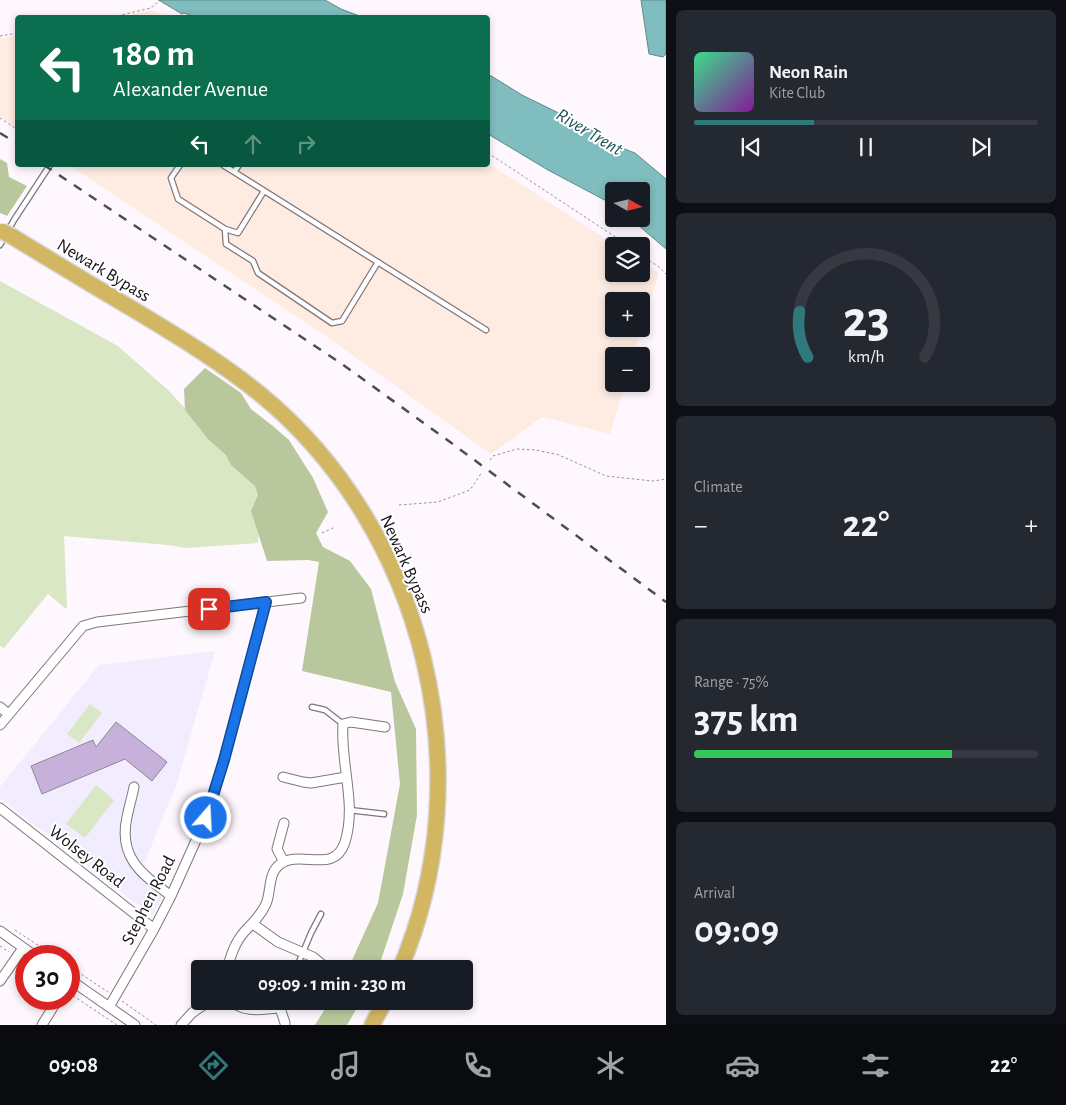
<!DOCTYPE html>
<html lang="en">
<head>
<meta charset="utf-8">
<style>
	:root { --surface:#171b24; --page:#242831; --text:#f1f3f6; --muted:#9ea1a6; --line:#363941; --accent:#2f797c }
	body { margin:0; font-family:"Alegreya Sans",sans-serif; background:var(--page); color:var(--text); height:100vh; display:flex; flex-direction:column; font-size:19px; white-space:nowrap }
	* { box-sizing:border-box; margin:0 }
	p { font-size:16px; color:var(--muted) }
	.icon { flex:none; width:28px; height:28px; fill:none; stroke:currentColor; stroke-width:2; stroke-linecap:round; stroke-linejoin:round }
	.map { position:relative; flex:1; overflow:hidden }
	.panel { display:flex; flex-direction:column; gap:10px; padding:10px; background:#0d0f14; width:400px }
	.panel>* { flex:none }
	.banner { position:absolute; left:15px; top:15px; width:475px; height:152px; border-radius:5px; box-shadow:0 2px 8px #0003; background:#0b6e4f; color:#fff; overflow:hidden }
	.needle { width:32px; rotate:98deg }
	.buttons { position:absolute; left:605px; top:182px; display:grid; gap:10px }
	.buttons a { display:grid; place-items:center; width:45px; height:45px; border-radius:5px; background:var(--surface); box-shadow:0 2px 8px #0003; font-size:25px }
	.speed { position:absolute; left:15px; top:945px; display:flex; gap:10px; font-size:25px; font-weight:700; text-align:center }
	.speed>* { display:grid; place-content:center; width:65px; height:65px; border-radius:50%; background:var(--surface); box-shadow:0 2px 8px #0003; line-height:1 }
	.speed .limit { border:8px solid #d22; background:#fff; color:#111 }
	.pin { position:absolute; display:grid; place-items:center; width:42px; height:42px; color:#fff; margin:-21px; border-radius:10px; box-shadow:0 2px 8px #0006 }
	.me { position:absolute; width:55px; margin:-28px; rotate:19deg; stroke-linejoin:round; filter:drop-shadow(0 0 4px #0008) }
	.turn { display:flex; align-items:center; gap:18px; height:105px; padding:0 15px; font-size:22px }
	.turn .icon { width:65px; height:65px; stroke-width:2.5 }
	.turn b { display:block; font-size:35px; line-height:42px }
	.lanes { display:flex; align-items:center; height:48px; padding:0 15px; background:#0003; justify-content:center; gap:25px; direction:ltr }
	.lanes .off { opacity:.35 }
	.big { font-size:38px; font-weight:600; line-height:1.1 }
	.panel .widget { flex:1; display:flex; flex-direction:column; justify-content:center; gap:8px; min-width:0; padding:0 18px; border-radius:8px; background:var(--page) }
	.panel .dial { align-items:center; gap:0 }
	.dial svg { height:130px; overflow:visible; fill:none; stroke:var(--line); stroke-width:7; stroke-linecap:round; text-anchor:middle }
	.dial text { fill:var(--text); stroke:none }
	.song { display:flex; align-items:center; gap:15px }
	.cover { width:60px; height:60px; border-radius:8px; background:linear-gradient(135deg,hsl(150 70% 55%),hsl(290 70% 35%)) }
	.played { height:5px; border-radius:2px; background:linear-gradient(90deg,var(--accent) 35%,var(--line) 35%) }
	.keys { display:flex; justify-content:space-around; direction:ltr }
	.heat { display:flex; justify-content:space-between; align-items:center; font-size:28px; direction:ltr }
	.charge { height:8px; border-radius:4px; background:linear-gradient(90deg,#34c759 75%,var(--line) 0) }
	.trip { position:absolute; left:191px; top:960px; width:282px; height:50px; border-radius:5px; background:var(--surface); box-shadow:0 2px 8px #0003; font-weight:600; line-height:50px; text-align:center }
	.menu { display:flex; height:80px; justify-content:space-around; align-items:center; background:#090b0e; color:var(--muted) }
	.menu .icon { width:35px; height:35px }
	.menu .on { color:var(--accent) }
	.menu b { font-size:22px; color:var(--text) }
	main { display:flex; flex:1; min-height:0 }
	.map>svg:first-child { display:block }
	.industrial { fill:#feece2; fill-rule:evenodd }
	.education { fill:#f1edff }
	.green { fill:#dae7c4 }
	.forest { fill:#b9c89c }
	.water { fill:#80bdbe; stroke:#608a8c }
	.building { fill:#c7b0d9; stroke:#8e8892 }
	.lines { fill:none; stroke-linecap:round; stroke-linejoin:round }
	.service-casing { stroke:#7e767d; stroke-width:7 }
	.minor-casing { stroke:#7e767d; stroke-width:11 }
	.trunk-casing { stroke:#d5d5d5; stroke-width:18 }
	.path { stroke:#969196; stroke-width:1; stroke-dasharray:2.5 2.5; stroke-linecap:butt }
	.service { stroke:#fff; stroke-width:4.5 }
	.minor { stroke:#fff; stroke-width:9 }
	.trunk { stroke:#d2b662; stroke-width:15 }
	.rail { stroke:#4f4b4f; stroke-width:2.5; stroke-dasharray:9 9; stroke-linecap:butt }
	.trunk-bridge-casing { stroke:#d5d5d5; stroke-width:18; stroke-linecap:butt }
	.trunk-bridge { stroke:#d2b662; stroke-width:15 }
	.route-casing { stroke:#114b97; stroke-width:12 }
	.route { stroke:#1a73e8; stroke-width:9 }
	.labels { text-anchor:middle; stroke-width:4; stroke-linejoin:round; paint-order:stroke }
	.street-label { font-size:18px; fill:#161316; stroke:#fff }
	.water-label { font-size:19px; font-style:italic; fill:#205556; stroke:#fff }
</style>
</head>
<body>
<main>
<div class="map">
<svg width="666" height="1025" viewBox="0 0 666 1025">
	<rect width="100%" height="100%" fill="#fff7fe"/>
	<!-- industrial -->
	<path class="industrial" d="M151 11 167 17H117Z
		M17 35H18L17 128 0 116V39Z
		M488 163 617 246H614V274H641V262L659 273 633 356H614V384H625L610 434 542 417 491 454 330 339 69 165H488ZM614 301H641V329H614Z"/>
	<!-- education -->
	<path class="education" d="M215 651 177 783 143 866 168 886 152 916 0 798V787L99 665Z"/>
	<!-- green -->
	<path class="green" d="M0 281 118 346 168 390 262 491 258 543 186 548 168 545 64 536 67 607 66 609 48 594 4 648 0 646Z
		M90 704 102 713 79 743 67 734Z
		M96 785 114 800 85 838 66 824Z"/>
	<!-- forest -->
	<path class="forest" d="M0 159 7 163 9 177 27 186 7 216 0 213Z
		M205 368 241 393 251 409 274 427 289 440 313 478 328 512 316 533 323 547 350 561 371 589 395 682 416 729 417 815 403 894 378 969H348L378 903 400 784 391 692 302 671 319 562 308 560 267 561 251 511 258 495 255 486 231 465 226 455 208 439 185 410 184 389Z
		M330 1001H361L347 1025H315Z"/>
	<!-- water -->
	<path class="water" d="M159 0H325L341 9 362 17H196L184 13 182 14Z
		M641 0H666V54L663 57 649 54Z
		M488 74 522 95 583 125 607 138 617 146 635 153 666 179V249L631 219H641V191H614V205L548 170 488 134Z"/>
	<!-- building -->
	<path class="building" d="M116 722 167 762 152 781 125 759 42 794 31 766 93 740 96 747Z"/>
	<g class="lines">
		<defs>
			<path id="service" d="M180 165 171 178 178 199 225 229 226 244 253 261 258 273 332 323 342 321 378 262
				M223 165 486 330
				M234 172 239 165
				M225 229 238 233 264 191
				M0 245 14 220 50 165
				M312 707 325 710 343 724
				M349 810 384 814
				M296 969 311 933 321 914"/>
			<path id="minor" d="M0 707 8 714
				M0 725 83 626 97 622 301 598
				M283 777 303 782 311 783 346 777
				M134 787C132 797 129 807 127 817 118 858 142 874 171 896
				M0 808 154 929
				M284 862 277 849 284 823
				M253 924 278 942 313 957 328 969
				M0 931 35 956
				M227 969C231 955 235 942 245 931 253 923 261 915 266 904 271 893 268 874 279 865 300 848 334 876 345 842 357 804 340 763 343 724L351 722 385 727
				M69 979 135 1025
				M0 981 23 948
				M230 1001C247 1014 262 1009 280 1008L285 1023
				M109 1007 154 929 171 896 206 818 224 760 266 602
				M42 1025 58 999
				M181 1025 192 1013 209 1001"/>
			<path id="trunk" d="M13 237C54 262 95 287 136 311 179 337 222 363 260 394 425 529 484 773 400 969
				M372 1025 385 1001"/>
		</defs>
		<!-- service casing -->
		<use href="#service" class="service-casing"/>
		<!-- minor casing -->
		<use href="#minor" class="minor-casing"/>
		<!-- trunk casing -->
		<use href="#trunk" class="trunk-casing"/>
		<!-- path -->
		<path class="path" d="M158 0 189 18
			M108 18 151 8 159 1
			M0 36 18 33
			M0 118 18 130
			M488 153 629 246
			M641 255 659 267 666 274
			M490 460 493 456 517 449 536 450 559 455 606 476 653 481 666 479
			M399 505 438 502 470 490 482 472
			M322 533 335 527
			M15 930 54 956
			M0 946 9 952
			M69 966 108 992
			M69 993 117 1025
			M122 1001 156 1025"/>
		<!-- service -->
		<use href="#service" class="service"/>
		<!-- minor -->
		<use href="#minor" class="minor"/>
		<!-- trunk -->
		<use href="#trunk" class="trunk"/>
		<!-- rail -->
		<path class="rail" d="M0 133 18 144
			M44 165 339 362 446 439 666 602"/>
		<defs>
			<path id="trunk-bridge" d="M2 231 13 237"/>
		</defs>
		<!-- trunk-bridge casing -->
		<use href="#trunk-bridge" class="trunk-bridge-casing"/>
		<!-- trunk-bridge -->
		<use href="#trunk-bridge" class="trunk-bridge"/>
	</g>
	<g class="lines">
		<defs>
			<path id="route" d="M206 818 224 760 266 602 209 609"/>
		</defs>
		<!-- route casing -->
		<use href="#route" class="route-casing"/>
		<!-- route -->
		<use href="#route" class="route"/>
	</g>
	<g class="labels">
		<!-- street labels -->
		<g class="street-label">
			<text transform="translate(104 270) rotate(31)" y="6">Newark Bypass</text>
			<text transform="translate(407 564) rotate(66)" y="6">Newark Bypass</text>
			<text transform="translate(87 856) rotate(38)" y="6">Wolsey Road</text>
			<text transform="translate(148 900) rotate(-63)" y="6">Stephen Road</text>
		</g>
		<!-- water labels -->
		<g class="water-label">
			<text transform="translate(590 131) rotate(31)" y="7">River Trent</text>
		</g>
	</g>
</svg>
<div class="buttons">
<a><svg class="needle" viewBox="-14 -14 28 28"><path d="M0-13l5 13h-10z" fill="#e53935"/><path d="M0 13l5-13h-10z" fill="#9ea1a6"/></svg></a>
<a><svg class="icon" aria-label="layers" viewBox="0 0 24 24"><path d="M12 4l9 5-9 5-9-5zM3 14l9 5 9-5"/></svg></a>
<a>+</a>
<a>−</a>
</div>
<div class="speed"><div class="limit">30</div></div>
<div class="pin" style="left:209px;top:609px;background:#d93025"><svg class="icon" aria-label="arrive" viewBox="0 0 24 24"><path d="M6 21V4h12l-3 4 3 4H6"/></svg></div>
<svg class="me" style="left:206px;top:818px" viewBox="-20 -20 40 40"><circle r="17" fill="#1a73e8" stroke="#fff" stroke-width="3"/><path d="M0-11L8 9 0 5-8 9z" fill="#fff"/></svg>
<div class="trip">09:09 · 1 min · 230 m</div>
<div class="banner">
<div class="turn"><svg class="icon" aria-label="left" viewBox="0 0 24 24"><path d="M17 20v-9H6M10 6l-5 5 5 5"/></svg><div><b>180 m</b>Alexander Avenue</div></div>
<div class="lanes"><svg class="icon" aria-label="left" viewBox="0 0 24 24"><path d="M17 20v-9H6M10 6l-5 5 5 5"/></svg><svg class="icon off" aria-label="ahead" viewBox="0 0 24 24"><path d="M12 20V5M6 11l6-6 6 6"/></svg><svg class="icon off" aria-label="right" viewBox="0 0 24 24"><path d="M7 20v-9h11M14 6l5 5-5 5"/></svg></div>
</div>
</div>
<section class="panel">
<div class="widget">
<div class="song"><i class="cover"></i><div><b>Neon Rain</b><p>Kite Club</p></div></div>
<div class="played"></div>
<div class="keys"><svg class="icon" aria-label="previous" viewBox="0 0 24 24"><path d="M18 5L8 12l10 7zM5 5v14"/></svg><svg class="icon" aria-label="pause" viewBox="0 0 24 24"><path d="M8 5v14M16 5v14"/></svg><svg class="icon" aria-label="next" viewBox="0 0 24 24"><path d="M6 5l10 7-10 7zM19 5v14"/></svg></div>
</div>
<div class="widget dial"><svg viewBox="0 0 100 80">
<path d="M14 69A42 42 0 1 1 86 69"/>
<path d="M14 69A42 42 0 0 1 9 41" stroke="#2f797c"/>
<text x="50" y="56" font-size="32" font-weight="700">23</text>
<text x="50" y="72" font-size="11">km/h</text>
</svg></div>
<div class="widget"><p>Climate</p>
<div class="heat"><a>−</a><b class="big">22°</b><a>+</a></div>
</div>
<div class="widget"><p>Range · 75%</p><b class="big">375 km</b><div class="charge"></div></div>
<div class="widget"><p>Arrival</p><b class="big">09:09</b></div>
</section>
</main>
<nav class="menu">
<b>09:08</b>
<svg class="icon on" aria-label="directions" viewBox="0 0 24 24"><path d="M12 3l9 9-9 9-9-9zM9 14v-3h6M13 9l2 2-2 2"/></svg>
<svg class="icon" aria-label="music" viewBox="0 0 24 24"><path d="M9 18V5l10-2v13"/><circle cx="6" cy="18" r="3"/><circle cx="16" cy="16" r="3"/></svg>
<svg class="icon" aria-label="phone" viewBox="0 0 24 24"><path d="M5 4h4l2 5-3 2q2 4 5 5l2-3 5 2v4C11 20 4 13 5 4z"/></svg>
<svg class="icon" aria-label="climate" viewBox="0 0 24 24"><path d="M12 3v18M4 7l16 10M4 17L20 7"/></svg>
<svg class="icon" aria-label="car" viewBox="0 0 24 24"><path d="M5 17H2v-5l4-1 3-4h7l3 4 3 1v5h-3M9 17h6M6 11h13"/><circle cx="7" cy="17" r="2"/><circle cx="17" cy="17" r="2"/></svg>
<svg class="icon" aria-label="filters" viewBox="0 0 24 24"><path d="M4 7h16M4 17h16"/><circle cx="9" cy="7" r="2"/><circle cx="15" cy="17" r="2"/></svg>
<b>22°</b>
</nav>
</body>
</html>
